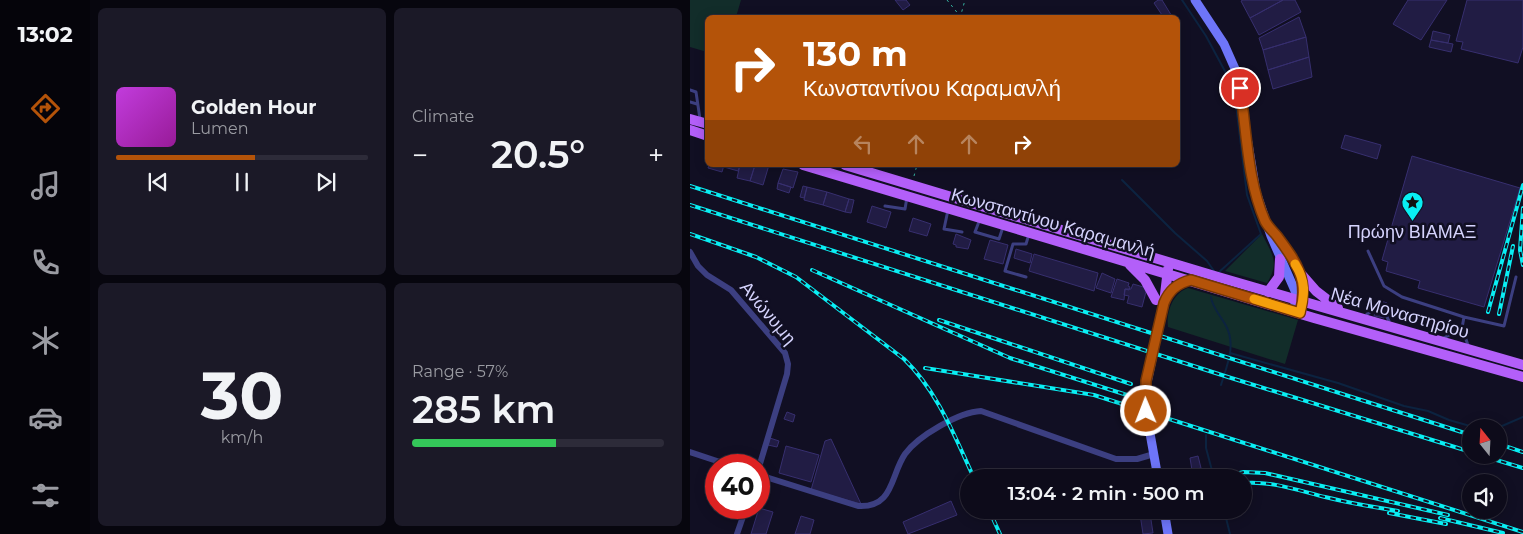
<!DOCTYPE html>
<html lang="en">
<head>
<meta charset="utf-8">
<style>
	:root { --surface:#0d0b1a; --page:#1b1927; --text:#f1f3f6; --muted:#9a9ba2; --line:#2d2b39; --accent:#b45309 }
	body { margin:0; font-family:Montserrat,sans-serif; background:var(--page); color:var(--text); height:100vh; display:flex; flex-direction:column; font-size:19px; white-space:nowrap }
	* { box-sizing:border-box; margin:0 }
	p { font-size:16px; color:var(--muted) }
	.icon { flex:none; width:28px; height:28px; fill:none; stroke:currentColor; stroke-width:2; stroke-linecap:round; stroke-linejoin:round }
	.map { position:relative; flex:1; overflow:hidden }
	.drawer { display:flex; flex-direction:column; gap:8px; padding:8px; background:#07060e; width:600px }
	.drawer>* { flex:none }
	.top-card { position:absolute; left:15px; top:15px; width:475px; height:152px; border-radius:8px; box-shadow:0 2px 12px #0003,0 0 0 1px var(--line); background:#b45309; color:#fff; overflow:hidden }
	.needle { width:32px; rotate:342deg }
	.buttons { position:absolute; left:772px; top:419px; display:grid; gap:10px }
	.buttons a { display:grid; place-items:center; width:45px; height:45px; border-radius:50%; background:var(--surface); box-shadow:0 2px 12px #0003,0 0 0 1px var(--line); font-size:25px }
	.speed { position:absolute; left:15px; top:454px; display:flex; gap:10px; font-size:25px; font-weight:700; text-align:center }
	.speed>* { display:grid; place-content:center; width:65px; height:65px; border-radius:50%; background:var(--surface); box-shadow:0 2px 12px #0003,0 0 0 1px var(--line); line-height:1 }
	.speed .limit { border:8px solid #d22; background:#fff; color:#111 }
	.pin { position:absolute; display:grid; place-items:center; width:42px; height:42px; color:#fff; margin:-21px; border:2px solid #fff; border-radius:50%; box-shadow:0 1px 5px #0007 }
	.me { position:absolute; width:55px; margin:-28px; rotate:359deg; stroke-linejoin:round; filter:drop-shadow(0 0 4px #0008) }
	.turn { display:flex; align-items:center; gap:18px; height:105px; padding:0 15px; font-size:22px }
	.turn .icon { width:65px; height:65px; stroke-width:2.5 }
	.turn b { display:block; font-size:35px; line-height:42px }
	.lanes { display:flex; align-items:center; height:48px; padding:0 15px; background:#0003; justify-content:center; gap:25px; direction:ltr }
	.lanes .off { opacity:.35 }
	.big { font-size:38px; font-weight:600; line-height:1.1 }
	.drawer .card { flex:1; display:flex; flex-direction:column; justify-content:center; gap:8px; min-width:0; padding:0 18px; border-radius:8px; background:var(--page) }
	.drawer .dial { align-items:center; gap:0 }
	.dial b { font-size:65px; line-height:1 }
	.song { display:flex; align-items:center; gap:15px }
	.cover { width:60px; height:60px; border-radius:8px; background:linear-gradient(135deg,hsl(290 70% 55%),hsl(300 70% 35%)) }
	.played { height:5px; border-radius:2px; background:linear-gradient(90deg,var(--accent) 55%,var(--line) 55%) }
	.keys { display:flex; justify-content:space-around; direction:ltr }
	.heat { display:flex; justify-content:space-between; align-items:center; font-size:28px; direction:ltr }
	.charge { height:8px; border-radius:4px; background:linear-gradient(90deg,#34c759 57%,var(--line) 0) }
	.drawer .tiles { flex:1; display:grid; gap:8px; grid-template-columns:repeat(2,1fr) }
	.trip { position:absolute; left:270px; top:469px; width:292px; height:50px; border-radius:25px; background:var(--surface); box-shadow:0 2px 12px #0003,0 0 0 1px var(--line); font-weight:600; line-height:50px; text-align:center }
	main { display:flex; flex:1; min-height:0 }
	.menu { display:flex; flex-direction:column; width:90px; justify-content:space-around; align-items:center; background:#05040a; color:var(--muted) }
	.menu .icon { width:35px; height:35px }
	.menu .active { color:var(--accent) }
	.menu b { font-size:22px; color:var(--text) }
	.map>svg:first-child { display:block }
	.green { fill:#122d2a }
	.lines { fill:none; stroke-linecap:round; stroke-linejoin:round }
	.stream { stroke:#0c2340; stroke-width:2 }
	.building { fill:#211c44; stroke:#372f6f }
	.path { stroke:#34b1a0; stroke-width:1; stroke-dasharray:2.5 4; stroke-linecap:butt }
	.lane { stroke:#3c3f81; stroke-width:3 }
	.street { stroke:#3c3f81; stroke-width:6 }
	.secondary { stroke:#6e75f9; stroke-width:9 }
	.primary { stroke:#b35ff9; stroke-width:10 }
	.rail-casing { stroke:#09eef3; stroke-width:4 }
	.rail { stroke:#110f23; stroke-width:2; stroke-dasharray:5.5; stroke-linecap:butt }
	.route-casing { stroke:#753606; stroke-width:12 }
	.route { stroke:#b45309; stroke-width:9 }
	.slow { stroke:#f59e0b; stroke-width:9 }
	.labels { text-anchor:middle; stroke-width:5; stroke-linejoin:round; paint-order:stroke }
	.street-label { font-size:18px; fill:#d5d3fd; stroke:#110f23 }
	.poi-label { font-size:18px; fill:#d5d3fd; stroke:#110f23 }
</style>
</head>
<body>
<main>
<nav class="menu">
<b>13:02</b>
<svg class="icon active" aria-label="directions" viewBox="0 0 24 24"><path d="M12 3l9 9-9 9-9-9zM9 14v-3h6M13 9l2 2-2 2"/></svg>
<svg class="icon" aria-label="music" viewBox="0 0 24 24"><path d="M9 18V5l10-2v13"/><circle cx="6" cy="18" r="3"/><circle cx="16" cy="16" r="3"/></svg>
<svg class="icon" aria-label="phone" viewBox="0 0 24 24"><path d="M5 4h4l2 5-3 2q2 4 5 5l2-3 5 2v4C11 20 4 13 5 4z"/></svg>
<svg class="icon" aria-label="climate" viewBox="0 0 24 24"><path d="M12 3v18M4 7l16 10M4 17L20 7"/></svg>
<svg class="icon" aria-label="car" viewBox="0 0 24 24"><path d="M5 17H2v-5l4-1 3-4h7l3 4 3 1v5h-3M9 17h6M6 11h13"/><circle cx="7" cy="17" r="2"/><circle cx="17" cy="17" r="2"/></svg>
<svg class="icon" aria-label="filters" viewBox="0 0 24 24"><path d="M4 7h16M4 17h16"/><circle cx="9" cy="7" r="2"/><circle cx="15" cy="17" r="2"/></svg>
</nav>
<section class="drawer">
<div class="tiles">
<div class="card">
<div class="song"><i class="cover"></i><div><b>Golden Hour</b><p>Lumen</p></div></div>
<div class="played"></div>
<div class="keys"><svg class="icon" aria-label="previous" viewBox="0 0 24 24"><path d="M18 5L8 12l10 7zM5 5v14"/></svg><svg class="icon" aria-label="pause" viewBox="0 0 24 24"><path d="M8 5v14M16 5v14"/></svg><svg class="icon" aria-label="next" viewBox="0 0 24 24"><path d="M6 5l10 7-10 7zM19 5v14"/></svg></div>
</div>
<div class="card"><p>Climate</p>
<div class="heat"><a>−</a><b class="big">20.5°</b><a>+</a></div>
</div>
<div class="card dial"><b>30</b><p>km/h</p></div>
<div class="card"><p>Range · 57%</p><b class="big">285 km</b><div class="charge"></div></div>
</div>
</section>
<div class="map">
<svg width="833" height="534" viewBox="0 0 833 534">
	<rect width="100%" height="100%" fill="#110f23"/>
	<!-- green -->
	<path class="green" d="M0 0H51L46 17 18 18 17 52 0 47Z
		M572 234C582 254 590 262 577 283L535 271Z
		M498 288 608 320 595 364 478 327C476 312 483 293 498 288Z"/>
	<g class="lines">
		<!-- stream -->
		<path class="stream" d="M492 0 516 36 544 88 557 195 571 234 528 273
			M432 180 485 233 517 261 524 271
			M521 297C522 307 530 315 535 324 547 344 537 365 531 385
			M540 353 648 383 714 406 738 411 759 420 787 428
			M788 428 803 424 812 426 833 417
			M516 435V448L524 478
			M534 510 540 534"/>
	</g>
	<!-- building -->
	<path class="building" d="M205 0H216L220 5 213 10Z
		M468 0H472L483 18H474L464 3Z
		M553 0H593L560 18 551 1Z
		M593 0H605L611 12 569 35 560 18Z
		M718 0H757L731 40 703 24Z
		M777 0H833V47L828 63 771 49 773 42 766 41Z
		M609 17 616 37 573 50 569 38Z
		M743 31 760 35 758 43 741 40Z
		M616 37 619 57 578 70 573 50Z
		M741 40 763 44 761 52 739 47Z
		M619 57 622 77 583 89 578 70Z
		M655 135 691 145 687 159 651 148Z
		M722 156 830 188 794 307 728 288 730 281 696 271 698 262 692 260Z
		M19 165H34L32 172 18 168Z
		M34 165H50L48 171 34 167Z
		M50 165H65L60 181 47 178Z
		M65 165H79L73 185 60 181Z
		M93 169 108 172 103 188 88 183Z
		M88 183 101 187 99 193 87 189Z
		M113 186 117 187 114 198 110 197Z
		M117 187 137 192 133 205 114 200Z
		M137 192 159 199 155 212 133 205Z
		M159 199 164 200 161 213 155 212Z
		M182 206 201 212 196 228 177 222Z
		M223 218 241 224 237 236 219 231Z
		M266 234 281 240 278 249 266 247V245L263 244Z
		M300 240 318 245 313 264 294 259Z
		M326 249 342 254 340 263 324 258Z
		M344 254 408 273 404 291 339 271Z
		M412 273 425 279 421 293 406 288Z
		M427 279 439 283 438 286 440 287 439 290 435 289 434 300 421 297Z
		M443 284 457 288 452 307 437 303 439 296 434 295 435 289H441Z
		M688 300 697 303 695 309 686 307Z
		M686 308 696 310 694 318 684 316Z
		M97 412 105 415 103 422 94 419Z
		M80 438 89 441 87 447 78 445Z
		M141 439 171 504 121 490 135 441Z
		M96 446 129 455 121 482 89 473Z
		M508 456 511 468 502 470 500 458Z
		M261 501 267 515 218 534 213 522Z
		M69 508 83 512 76 534H61Z
		M460 513 463 533 453 534 450 514Z
		M111 516 124 520 120 534H105Z"/>
	<g class="lines">
		<!-- path -->
		<path class="path" d="M257 0 270 16
			M270 18 275 0
			M224 176 227 165"/>
		<!-- lane -->
		<path class="lane" d="M0 90 6 92 10 119
			M0 102 7 104
			M195 206 215 209 217 197
			M258 210 254 229 272 232
			M290 219 285 232 309 239 313 227
			M678 251 694 286 712 297 774 317
			M336 277 315 271 323 244H336L339 234
			M677 314 682 311 696 315 699 321
			M752 339 772 328
			M779 348 772 328 774 317 814 326 826 277"/>
		<!-- street -->
		<path class="street" d="M0 252 8 266 17 275 41 290 95 353 98 364 97 374 69 467
			M0 452 39 465
			M69 475 168 506C204 508 200 476 215 454 228 436 269 412 291 411L426 459H447L464 454
			M47 534 56 508"/>
		<!-- secondary -->
		<path class="secondary" d="M505 0 534 44 546 71 566 192 581 236 606 293 604 312
			M581 229C599 251 620 277 612 306
			M468 478 456 411 455 392 474 303
			M474 510 478 534"/>
		<!-- primary -->
		<path class="primary" d="M0 119 18 124
			M0 130 18 136
			M113 165 624 318 833 377
			M155 165 528 277 833 365
			M440 265 455 280 466 300
			M612 275 626 291 648 308
			M578 292 589 277 590 259
			M474 303 478 269"/>
		<defs>
			<path id="rail" d="M0 186 781 435
				M0 205 538 377 781 452
				M833 208 830 250 833 265
				M0 234 66 257 106 277 214 359C248 392 264 435 284 478
				M122 270 320 358 437 395
				M798 312 833 185
				M809 314 823 246
				M249 320 441 384
				M235 368 404 395 833 532
				M809 444 833 452
				M790 455 833 468
				M527 478 554 472 575 473 758 515
				M554 483C582 481 607 490 635 497 659 503 683 507 708 511
				M299 510 310 534
				M699 513 756 524
				M750 518 813 533"/>
		</defs>
		<!-- rail casing -->
		<use href="#rail" class="rail-casing"/>
		<!-- rail -->
		<use href="#rail" class="rail"/>
	</g>
	<g class="lines">
		<defs>
			<path id="route" d="M456 411V381L474 303C479 290 488 283 501 280L610 313C619 279 607 263 587 236 583 231 578 227 575 221 557 180 557 132 550 88"/>
		</defs>
		<!-- route casing -->
		<use href="#route" class="route-casing"/>
		<!-- route -->
		<use href="#route" class="route"/>
		<!-- slow -->
		<path class="slow" d="M564 299 610 313C615 294 616 281 605 264"/>
	</g>
	<!-- icons -->
	<defs>
		<symbol id="sight-pin" viewBox="-11 -11 22 30"><path d="M0 17L-7.5 6A9.5 9.5 0 1 1 7.5 6Z" fill="#09eef3" stroke="#110f23"/><path d="M0-6L1.8-2.2L6-1.7L2.9 1.2L3.7 5.4L0 3.3L-3.7 5.4L-2.9 1.2L-6-1.7L-1.8-2.2Z" fill="#111"/></symbol>
	</defs>
	<g fill-rule="evenodd">
		<use href="#sight-pin" x="710" y="190" width="25" height="34"/>
	</g>
	<g class="labels">
		<!-- street labels -->
		<g class="street-label">
			<text transform="translate(363 223) rotate(16)" y="6">Κωνσταντίνου Καραμανλή</text>
			<text transform="translate(78 313) rotate(50)" y="6">Ανώνυμη</text>
			<text transform="translate(710 313) rotate(16)" y="6">Νέα Μοναστηρίου</text>
		</g>
		<!-- poi labels -->
		<g class="poi-label">
			<text x="722" y="238">Πρώην ΒΙΑΜΑΞ</text>
		</g>
	</g>
</svg>
<div class="buttons">
<a><svg class="needle" viewBox="-14 -14 28 28"><path d="M0-13l5 13h-10z" fill="#e53935"/><path d="M0 13l5-13h-10z" fill="#9a9ba2"/></svg></a>
<a><svg class="icon" aria-label="sound" viewBox="0 0 24 24"><path d="M4 9h4l5-4v14l-5-4H4zM17 9q2 3 0 6"/></svg></a>
</div>
<div class="speed"><div class="limit">40</div></div>
<div class="pin" style="left:550px;top:88px;background:#d93025"><svg class="icon" aria-label="arrive" viewBox="0 0 24 24"><path d="M6 21V4h12l-3 4 3 4H6"/></svg></div>
<svg class="me" style="left:456px;top:411px" viewBox="-20 -20 40 40"><circle r="17" fill="#b45309" stroke="#fff" stroke-width="3"/><path d="M0-11L8 9 0 5-8 9z" fill="#fff"/></svg>
<div class="trip">13:04 · 2 min · 500 m</div>
<div class="top-card">
<div class="turn"><svg class="icon" aria-label="right" viewBox="0 0 24 24"><path d="M7 20v-9h11M14 6l5 5-5 5"/></svg><div><b>130 m</b>Κωνσταντίνου Καραμανλή</div></div>
<div class="lanes"><svg class="icon off" aria-label="left" viewBox="0 0 24 24"><path d="M17 20v-9H6M10 6l-5 5 5 5"/></svg><svg class="icon off" aria-label="ahead" viewBox="0 0 24 24"><path d="M12 20V5M6 11l6-6 6 6"/></svg><svg class="icon off" aria-label="ahead" viewBox="0 0 24 24"><path d="M12 20V5M6 11l6-6 6 6"/></svg><svg class="icon" aria-label="right" viewBox="0 0 24 24"><path d="M7 20v-9h11M14 6l5 5-5 5"/></svg></div>
</div>
</div>
</main>
</body>
</html>
